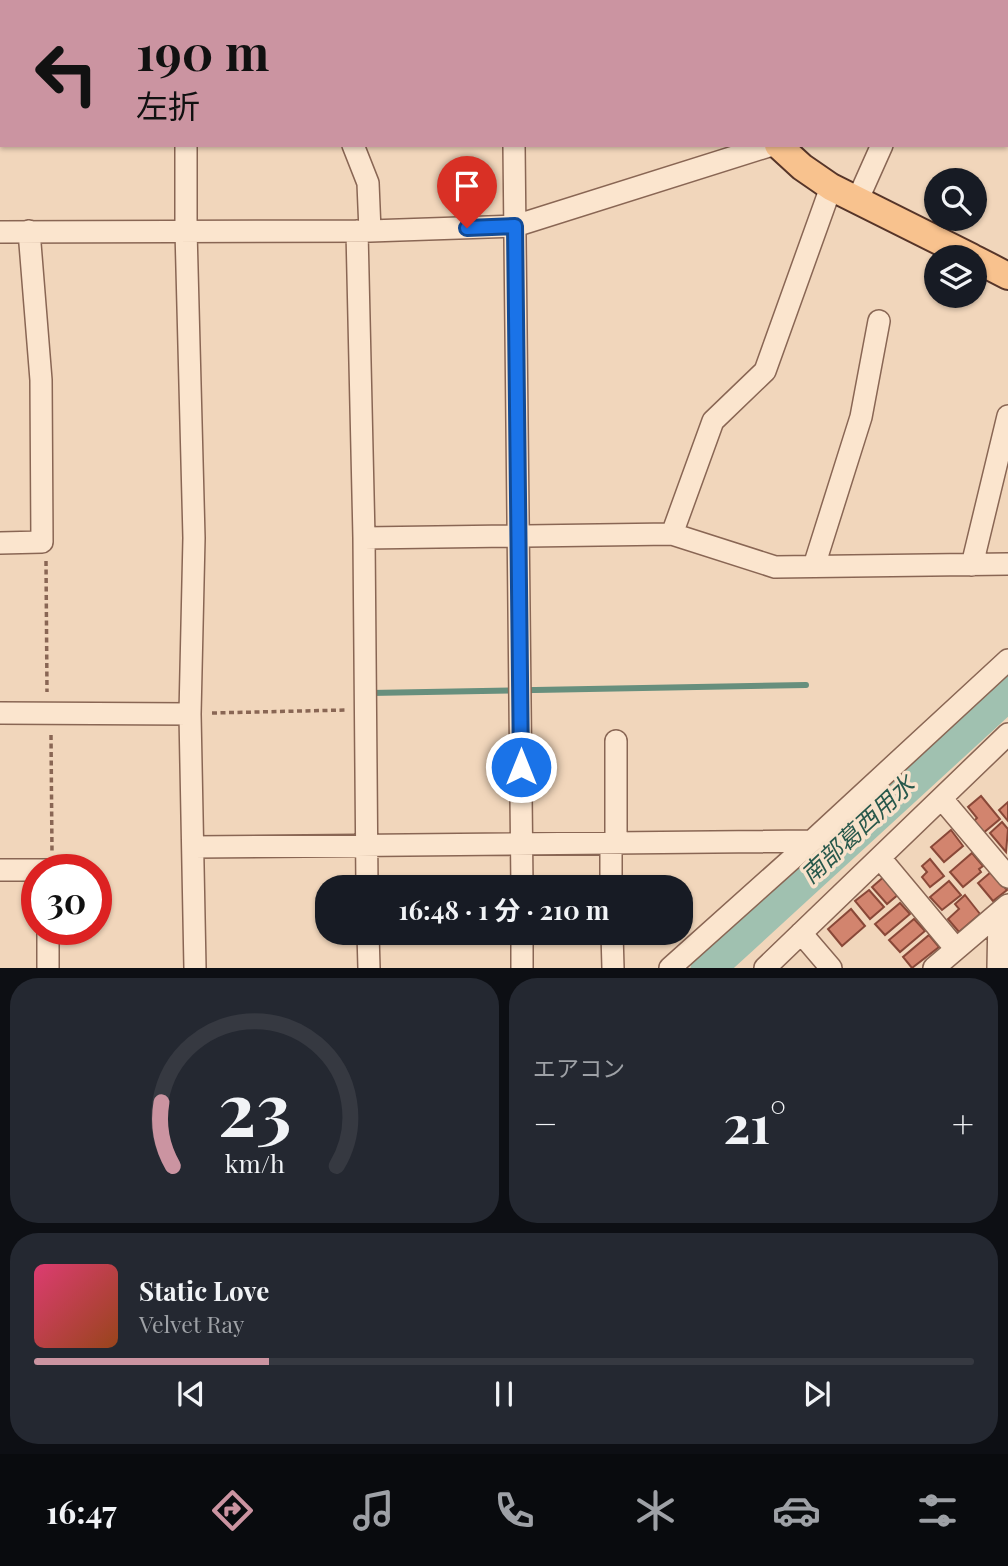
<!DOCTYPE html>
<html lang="ja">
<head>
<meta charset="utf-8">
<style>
	:root { --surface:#171b24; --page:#242831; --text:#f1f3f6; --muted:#9ea1a6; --line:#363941; --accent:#cb94a1 }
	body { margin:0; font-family:"Playfair Display","Noto Sans JP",serif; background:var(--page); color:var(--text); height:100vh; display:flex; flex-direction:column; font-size:26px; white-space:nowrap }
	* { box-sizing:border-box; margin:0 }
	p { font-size:23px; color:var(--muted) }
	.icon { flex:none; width:38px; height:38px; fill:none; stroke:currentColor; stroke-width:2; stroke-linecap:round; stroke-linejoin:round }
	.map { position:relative; height:968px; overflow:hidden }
	.side { display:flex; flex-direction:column; gap:10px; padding:10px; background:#0d0f14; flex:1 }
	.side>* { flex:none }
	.guide { position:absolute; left:0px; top:0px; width:1008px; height:147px; box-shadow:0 2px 5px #0004; background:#cb94a1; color:#111; overflow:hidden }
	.fabs { position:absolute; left:924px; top:168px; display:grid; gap:14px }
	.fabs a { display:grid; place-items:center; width:63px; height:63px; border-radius:50%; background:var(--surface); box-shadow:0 2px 5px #0004; font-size:35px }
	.speed { position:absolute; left:21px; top:854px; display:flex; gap:14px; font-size:35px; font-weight:700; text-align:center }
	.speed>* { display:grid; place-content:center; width:91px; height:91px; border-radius:50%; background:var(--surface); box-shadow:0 2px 5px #0004; line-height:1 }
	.speed .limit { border:10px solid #d22; background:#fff; color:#111 }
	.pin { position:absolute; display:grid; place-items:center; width:60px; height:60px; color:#fff; margin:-72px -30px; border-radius:50% 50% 50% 0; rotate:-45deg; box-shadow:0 0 7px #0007 }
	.pin .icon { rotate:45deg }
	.me { position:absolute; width:77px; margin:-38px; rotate:0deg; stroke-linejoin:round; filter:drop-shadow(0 0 5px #0008) }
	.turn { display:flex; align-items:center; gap:24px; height:147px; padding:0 21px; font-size:32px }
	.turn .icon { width:91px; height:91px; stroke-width:2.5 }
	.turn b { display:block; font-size:49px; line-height:60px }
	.big { font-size:52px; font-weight:700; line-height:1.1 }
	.side .widget { flex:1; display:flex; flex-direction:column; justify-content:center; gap:10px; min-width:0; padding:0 24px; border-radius:28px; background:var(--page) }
	.side .dial { align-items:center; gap:0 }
	.dial svg { height:182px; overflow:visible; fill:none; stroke:var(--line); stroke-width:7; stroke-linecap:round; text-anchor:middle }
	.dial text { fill:var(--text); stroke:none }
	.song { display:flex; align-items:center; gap:21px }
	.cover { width:84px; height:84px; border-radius:10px; background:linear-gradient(135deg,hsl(340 70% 55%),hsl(20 70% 35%)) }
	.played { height:7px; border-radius:4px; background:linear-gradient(90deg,var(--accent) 25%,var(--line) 25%) }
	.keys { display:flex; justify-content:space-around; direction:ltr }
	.heat { display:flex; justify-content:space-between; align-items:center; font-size:38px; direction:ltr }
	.side .tiles { flex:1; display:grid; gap:10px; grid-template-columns:1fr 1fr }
	.widget:last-child { grid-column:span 2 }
	.trip { position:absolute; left:315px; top:875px; width:378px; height:70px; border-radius:28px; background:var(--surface); box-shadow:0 2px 5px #0004; font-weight:700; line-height:70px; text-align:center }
	.tabs { display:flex; height:112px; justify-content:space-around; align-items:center; background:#090b0e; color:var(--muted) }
	.tabs .icon { width:49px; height:49px }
	.tabs .active { color:var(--accent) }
	.tabs b { font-size:32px; color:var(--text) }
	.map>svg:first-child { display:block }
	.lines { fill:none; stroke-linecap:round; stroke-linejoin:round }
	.stream { stroke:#678f7d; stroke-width:6 }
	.river { stroke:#a0c1b0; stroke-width:35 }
	.building { fill:#d2846e; stroke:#894838; stroke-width:2 }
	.minor-casing { stroke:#896654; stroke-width:24 }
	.major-casing { stroke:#563529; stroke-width:30 }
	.path { stroke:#896654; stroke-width:3.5; stroke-dasharray:5 3.5; stroke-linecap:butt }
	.minor { stroke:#fbe5ce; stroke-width:21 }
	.major { stroke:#f8c28e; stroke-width:26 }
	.route-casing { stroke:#114b97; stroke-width:18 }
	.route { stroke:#1a73e8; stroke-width:12 }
	.labels { text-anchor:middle; stroke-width:7; stroke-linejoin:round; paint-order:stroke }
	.water-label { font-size:24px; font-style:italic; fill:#28584b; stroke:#f8e2cb }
</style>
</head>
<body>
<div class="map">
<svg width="1008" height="968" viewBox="0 0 1008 968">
	<rect width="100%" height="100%" fill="#f1d6bb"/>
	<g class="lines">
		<!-- stream -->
		<path class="stream" d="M370 693 806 685"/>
		<!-- river -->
		<path class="river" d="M708 968 1008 693"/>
	</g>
	<!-- building -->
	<path class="building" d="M981 796 1000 819 982 834 973 822 977 818 968 807Z
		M1008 802V821L999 810Z
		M1002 822 1008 829 1006 852 990 833Z
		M951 830 963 846 944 862 931 847Z
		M972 853 983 866 979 869 981 872 963 887 950 872Z
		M930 859 944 876 930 887 922 877 927 872 922 866Z
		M991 872 1007 890 993 901 978 883Z
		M886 875 900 893 887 904 872 887Z
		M949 881 961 895 942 910 930 897Z
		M869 890 884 907 870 919 855 901Z
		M965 895 980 914 959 932 948 919 959 909 955 904Z
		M900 903 910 914 885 935 875 924Z
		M851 909 865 926 842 946 828 929Z
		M914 919 925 931 900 952 889 940Z
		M929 935 939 947 912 968 903 957Z"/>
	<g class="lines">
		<defs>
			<path id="minor" d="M159 0 160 2
				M316 0V2
				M1006 35H1008
				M186 145V230L194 538 190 714 195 968
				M353 145 368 183 370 231
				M514 145 522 887
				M857 201 882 145
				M357 231 364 538 672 534 775 567 1008 564
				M0 232 370 231 515 226 772 145
				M672 534 713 421 765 371 831 187
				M364 538 367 887
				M0 543 42 542 41 380 29 231
				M972 565 1008 416
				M814 566 861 417 879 321
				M0 713 190 714
				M616 741V842
				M942 799 1008 877
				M611 842V887
				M193 847 812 841
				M880 858 956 949
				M0 870H47
				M48 929V968
				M368 933 369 968
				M522 933V968
				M612 933 613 968
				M801 933 831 968
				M670 968 812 841 1008 660
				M765 968 1008 734
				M934 968 1008 905
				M998 968 999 914"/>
			<path id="major" d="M709 0 710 2
				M778 145 802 167 831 187 971 257
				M975 259 1008 276"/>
		</defs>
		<!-- minor casing -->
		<use href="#minor" class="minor-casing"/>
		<!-- major casing -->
		<use href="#major" class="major-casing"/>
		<!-- path -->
		<path class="path" d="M46 561 47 692
			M212 713 346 710
			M51 735 52 852"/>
		<!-- minor -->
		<use href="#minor" class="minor"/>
		<!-- major -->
		<use href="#major" class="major"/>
	</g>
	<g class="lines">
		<defs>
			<path id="route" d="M467 228 515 226 521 767"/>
		</defs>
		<!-- route casing -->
		<use href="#route" class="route-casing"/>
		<!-- route -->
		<use href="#route" class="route"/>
	</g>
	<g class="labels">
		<!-- water labels -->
		<g class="water-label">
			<text transform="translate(858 830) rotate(-43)" y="8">南部葛西用水</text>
		</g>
	</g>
</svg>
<div class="fabs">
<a><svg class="icon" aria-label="search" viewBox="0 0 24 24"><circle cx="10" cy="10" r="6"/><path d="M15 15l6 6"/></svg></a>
<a><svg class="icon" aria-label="layers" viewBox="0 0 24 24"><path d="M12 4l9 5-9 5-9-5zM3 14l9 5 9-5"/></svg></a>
</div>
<div class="speed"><div class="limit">30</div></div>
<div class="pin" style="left:467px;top:228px;background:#d93025"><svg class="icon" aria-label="arrive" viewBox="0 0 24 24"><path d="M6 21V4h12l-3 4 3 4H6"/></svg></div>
<svg class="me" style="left:521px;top:767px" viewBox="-20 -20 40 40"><circle r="17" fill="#1a73e8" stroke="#fff" stroke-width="3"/><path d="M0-11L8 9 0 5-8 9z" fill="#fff"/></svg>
<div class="trip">16:48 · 1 分 · 210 m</div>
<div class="guide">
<div class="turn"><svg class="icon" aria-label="left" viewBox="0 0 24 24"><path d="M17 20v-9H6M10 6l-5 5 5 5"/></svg><div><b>190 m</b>左折</div></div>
</div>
</div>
<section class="side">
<div class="tiles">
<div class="widget dial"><svg viewBox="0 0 100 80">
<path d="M14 69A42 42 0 1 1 86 69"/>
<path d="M14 69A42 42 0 0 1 9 41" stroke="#cb94a1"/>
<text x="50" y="56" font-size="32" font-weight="700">23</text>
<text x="50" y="72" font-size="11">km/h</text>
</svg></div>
<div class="widget"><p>エアコン</p>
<div class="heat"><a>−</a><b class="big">21°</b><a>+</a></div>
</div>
<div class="widget">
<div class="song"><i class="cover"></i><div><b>Static Love</b><p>Velvet Ray</p></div></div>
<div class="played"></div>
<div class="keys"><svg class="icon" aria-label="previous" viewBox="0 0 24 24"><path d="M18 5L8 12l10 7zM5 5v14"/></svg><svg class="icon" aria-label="pause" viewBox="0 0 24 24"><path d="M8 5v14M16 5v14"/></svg><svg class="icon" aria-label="next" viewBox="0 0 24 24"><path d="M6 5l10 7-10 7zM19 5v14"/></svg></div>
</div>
</div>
</section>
<nav class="tabs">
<b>16:47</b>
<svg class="icon active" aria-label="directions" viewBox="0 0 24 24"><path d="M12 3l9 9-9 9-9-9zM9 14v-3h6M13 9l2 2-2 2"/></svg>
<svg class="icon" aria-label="music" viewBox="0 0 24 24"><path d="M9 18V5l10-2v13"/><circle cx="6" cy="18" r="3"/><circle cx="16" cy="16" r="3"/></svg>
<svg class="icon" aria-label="phone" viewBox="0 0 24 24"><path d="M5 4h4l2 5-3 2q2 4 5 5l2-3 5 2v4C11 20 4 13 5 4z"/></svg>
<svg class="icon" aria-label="climate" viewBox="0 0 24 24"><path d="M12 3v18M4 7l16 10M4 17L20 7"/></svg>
<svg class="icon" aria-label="car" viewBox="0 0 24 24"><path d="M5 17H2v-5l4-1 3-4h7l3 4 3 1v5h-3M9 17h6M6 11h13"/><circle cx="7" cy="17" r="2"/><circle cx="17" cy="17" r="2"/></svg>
<svg class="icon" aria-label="filters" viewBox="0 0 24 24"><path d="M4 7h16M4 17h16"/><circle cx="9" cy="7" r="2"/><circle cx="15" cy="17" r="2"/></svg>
</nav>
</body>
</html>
